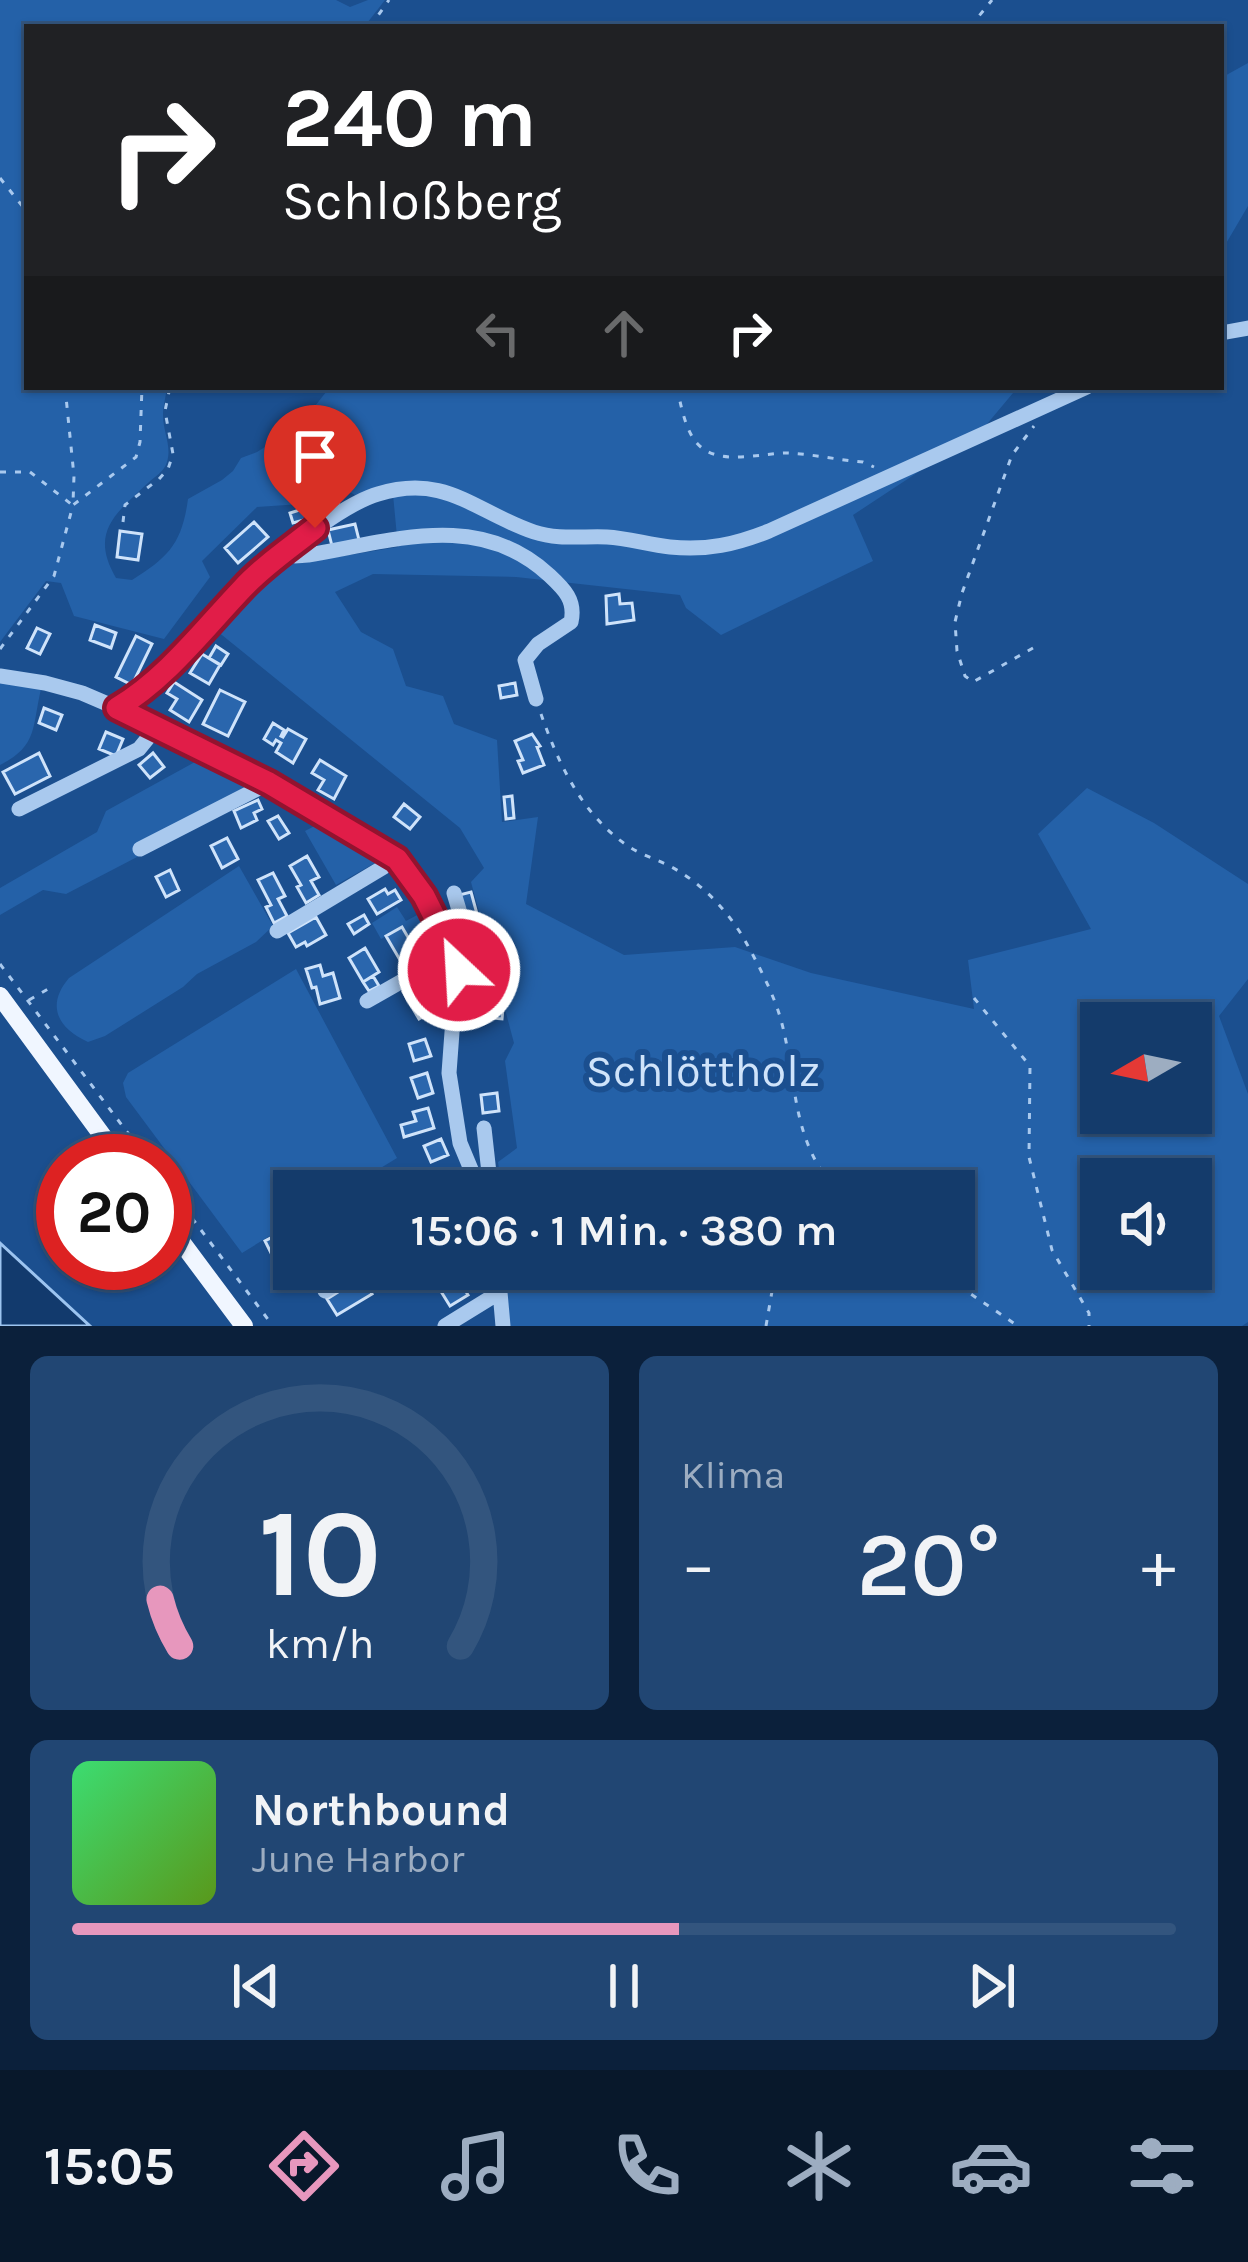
<!DOCTYPE html>
<html lang="de">
<head>
<meta charset="utf-8">
<style>
	:root { --surface:#143b6b; --page:#214673; --text:#f1f3f6; --muted:#9dadc1; --line:#33557e; --accent:#e797bd }
	body { margin:0; font-family:Karla,sans-serif; background:var(--page); color:var(--text); height:100vh; display:flex; flex-direction:column; font-size:45px; white-space:nowrap }
	* { box-sizing:border-box; margin:0 }
	p { font-size:39px; color:var(--muted) }
	.icon { flex:none; width:66px; height:66px; fill:none; stroke:currentColor; stroke-width:2; stroke-linecap:round; stroke-linejoin:round }
	.map { position:relative; height:1326px; overflow:hidden }
	.side { display:flex; flex-direction:column; gap:30px; padding:30px; background:#0b203b; flex:1 }
	.side>* { flex:none }
	.top-card { position:absolute; left:24px; top:24px; width:1200px; height:366px; border-radius:0px; box-shadow:0 3px 9px #0004,0 0 0 3px var(--line); background:#202124; color:#fff; overflow:hidden }
	.needle { width:78px; rotate:261deg }
	.buttons { position:absolute; left:1080px; top:1002px; display:grid; gap:24px }
	.buttons a { display:grid; place-items:center; width:132px; height:132px; border-radius:0px; background:var(--surface); box-shadow:0 3px 9px #0004,0 0 0 3px var(--line); font-size:60px }
	.speed { position:absolute; left:36px; top:1134px; display:flex; gap:24px; font-size:60px; font-weight:700; text-align:center }
	.speed>* { display:grid; place-content:center; width:156px; height:156px; border-radius:50%; background:var(--surface); box-shadow:0 3px 9px #0004,0 0 0 3px var(--line); line-height:1 }
	.speed .limit { border:18px solid #d22; background:#fff; color:#111 }
	.pin { position:absolute; display:grid; place-items:center; width:102px; height:102px; color:#fff; margin:-123px -51px; border-radius:50% 50% 50% 0; rotate:-45deg; box-shadow:0 0 12px #0007 }
	.pin .icon { rotate:45deg }
	.me { position:absolute; width:132px; margin:-66px; rotate:335deg; stroke-linejoin:round; filter:drop-shadow(0 0 9px #0008) }
	.turn { display:flex; align-items:center; gap:42px; height:252px; padding:0 60px; font-size:54px }
	.turn .icon { width:156px; height:156px; stroke-width:2.5 }
	.turn b { display:block; font-size:84px; line-height:102px }
	.lanes { display:flex; align-items:center; height:114px; padding:0 60px; background:#0003; justify-content:center; gap:60px; direction:ltr }
	.lanes .off { opacity:.35 }
	.big { font-size:90px; font-weight:600; line-height:1.1 }
	.side .widget { flex:1; display:flex; flex-direction:column; justify-content:center; gap:18px; min-width:0; padding:0 42px; border-radius:18px; background:var(--page) }
	.side .dial { align-items:center; gap:0 }
	.dial svg { height:312px; overflow:visible; fill:none; stroke:var(--line); stroke-width:7; stroke-linecap:round; text-anchor:middle }
	.dial text { fill:var(--text); stroke:none }
	.song { display:flex; align-items:center; gap:36px }
	.cover { width:144px; height:144px; border-radius:18px; background:linear-gradient(135deg,hsl(140 70% 55%),hsl(90 70% 35%)) }
	.played { height:12px; border-radius:6px; background:linear-gradient(90deg,var(--accent) 55%,var(--line) 55%) }
	.keys { display:flex; justify-content:space-around; direction:ltr }
	.heat { display:flex; justify-content:space-between; align-items:center; font-size:66px; direction:ltr }
	.side .tiles { flex:1; display:grid; gap:30px; grid-template-columns:1fr 1fr }
	.widget:last-child { grid-column:span 2 }
	.trip { position:absolute; left:273px; top:1170px; width:702px; height:120px; border-radius:0px; background:var(--surface); box-shadow:0 3px 9px #0004,0 0 0 3px var(--line); font-weight:600; line-height:120px; text-align:center }
	.tabs { display:flex; height:192px; justify-content:space-around; align-items:center; background:#08182b; color:var(--muted) }
	.tabs .icon { width:84px; height:84px }
	.tabs .active { color:var(--accent) }
	.tabs b { font-size:54px; color:var(--text) }
	.map>svg:first-child { display:block }
	.green { fill:#2461a8; fill-rule:evenodd }
	.water { fill:#123a6d; stroke:#9cc4f0; stroke-width:3 }
	.building { fill:#2a66ad; stroke:#cfe3fa; stroke-width:3 }
	.lines { fill:none; stroke-linecap:round; stroke-linejoin:round }
	.path { stroke:#a9c9ee; stroke-width:3; stroke-dasharray:6 9; stroke-linecap:butt }
	.minor { stroke:#a9c9ee; stroke-width:15 }
	.major { stroke:#f0f6ff; stroke-width:18 }
	.route-casing { stroke:#92132f; stroke-width:30 }
	.route { stroke:#e11d48; stroke-width:21 }
	.labels { text-anchor:middle; stroke-width:12; stroke-linejoin:round; paint-order:stroke }
	.park-label { font-size:45px; fill:#cfe3fa; stroke:#1b4f8f }
</style>
</head>
<body>
<div class="map">
<svg width="1248" height="1326" viewBox="0 0 1248 1326">
	<rect width="100%" height="100%" fill="#1b4f8f"/>
	<!-- green -->
	<path class="green" d="M0 0H336L350 7 368 0H385L364 27H27V387H167C166 396 163 406 163 415 163 432 172 446 167 462 164 472 155 476 148 483 116 513 89 532 116 578L132 580C169 557 182 543 188 499L222 480 233 471 241 458 257 452 300 425 330 387H1018L982 430 853 515 873 561 721 635 686 608 680 595 516 577 373 574 335 592 361 632 393 649 406 686 443 696 454 724 497 740 502 822 538 817 526 904 624 955 735 947 811 973 974 1009 968 960 1091 929 1038 834 1087 788 1154 823 1248 884V979L1219 1016 1248 1094V1322L1242 1326H509L507 1269H954V1191H502L498 1162 517 1148 505 1061 514 1043 471 882 484 868 460 828 217 631 244 596 282 566 398 547 392 484 355 495 337 485 301 504 257 507 202 561 210 577 164 639 74 616 61 583 46 581 0 642ZM1101 1023H1191V1113H1101ZM1101 1179H1191V1269H1101Z
		M1248 63V206L1221 252V78Z
		M0 681 41 689C32 727 38 746 0 765Z
		M204 757 256 783 134 851 139 856 66 894 43 890 0 915V888L97 832 106 811Z
		M324 821 377 855 375 863 336 885 305 831Z
		M239 866 273 926 256 942 197 974 183 987 105 1036 88 1042C57 1028 46 1005 69 978Z
		M397 907 406 921 421 913 435 956 417 967 410 955 416 950 401 928 381 939 372 923Z
		M296 969 397 1158 343 1191H294V1221L242 1253 126 1097 123 1083 128 1073Z"/>
	<!-- water -->
	<path class="water" d="M0 1243 90 1326H0Z"/>
	<!-- building -->
	<path class="building" d="M329 490 338 503 329 510 319 496Z
		M309 507 311 518 293 523 290 513Z
		M254 522 268 537 238 563 225 548Z
		M355 524 359 540 332 546 328 530Z
		M120 531 142 534 138 560 117 557Z
		M619 594 620 604 632 603 634 620 607 624 606 596Z
		M95 625 116 633 111 648 90 640Z
		M37 628 50 634 40 654 27 648Z
		M136 636 152 644 132 685 116 677Z
		M216 646 228 654 221 665 209 658Z
		M202 654 220 665 209 684 190 673Z
		M174 682 202 700 189 722 170 710 177 699 167 693Z
		M515 683 517 695 501 698 499 686Z
		M220 690 245 702 228 736 203 724Z
		M44 708 62 715 56 730 39 723Z
		M273 723 284 730 281 736 283 737 288 729 306 739 293 763 276 752 281 743 276 740 273 745 264 739Z
		M106 732 123 739 116 756 99 749Z
		M532 734 540 746 537 747 544 765 523 773 518 761 523 760 515 741Z
		M39 753 50 776 15 794 3 772Z
		M153 753 164 767 150 778 139 765Z
		M320 760 346 776 334 799 318 790 324 780 312 773Z
		M512 796 514 818 506 819 504 797Z
		M258 800 262 809 254 813 257 820 241 828 234 811Z
		M404 804 420 817 410 829 394 817Z
		M278 816 289 833 279 839 268 821Z
		M227 838 238 859 222 868 211 846Z
		M307 856 319 877 311 881 319 895 306 903 297 887 301 885 290 866Z
		M170 870 179 890 166 897 156 877Z
		M273 873 285 896 278 899 287 916 274 923 266 907 271 905 258 880Z
		M385 889 388 894 395 890 401 900 377 914 368 899Z
		M471 892 477 914 464 917 459 895Z
		M364 915 369 924 354 934 348 924Z
		M316 917 326 935 307 946 305 942 296 947 288 933Z
		M402 927 416 951 400 960 386 936Z
		M365 948 379 972 363 982 349 958Z
		M320 965 323 976 333 973 340 998 320 1004 316 987 312 988 306 969Z
		M373 976 379 986 369 991 363 982Z
		M419 982 436 1009 419 1019 403 992Z
		M468 1004 503 1008 502 1019 467 1016Z
		M425 1039 431 1056 414 1061 409 1044Z
		M427 1073 433 1093 418 1098 411 1078Z
		M497 1093 499 1111 483 1113 481 1095Z
		M428 1108 434 1128 404 1137 401 1125 416 1121 413 1112Z
		M441 1139 448 1155 431 1162 424 1146Z
		M452 1171 461 1191H441L436 1178Z
		M282 1232 289 1244 271 1253 265 1241Z
		M455 1274 468 1295 450 1306 437 1285Z
		M362 1277 372 1294 337 1315 327 1299Z"/>
	<g class="lines">
		<!-- path -->
		<path class="path" d="M370 27 389 0
			M970 27 992 0
			M0 178 27 212
			M65 387 74 476 73 503
			M677 387C681 406 686 436 702 448 724 465 762 453 787 453 812 454 838 460 863 462L874 467
			M0 472H30L71 504
			M123 522 125 505 159 479 168 469 173 454 165 411 170 387
			M1033 648 973 682 965 676 957 651 955 622 962 593 1012 455 1034 426
			M0 649 54 576 73 505 136 457 140 442 142 387
			M541 714C559 765 583 817 631 848 646 857 665 862 680 872 706 888 727 911 743 937 757 962 773 992 781 1020 798 1083 790 1139 837 1191
			M0 964 149 1161
			M974 998 1030 1066 1029 1157 1052 1250 1089 1313V1326
			M29 1000 48 989
			M165 1182 273 1326
			M934 1269 1018 1326
			M766 1326 775 1274 780 1269"/>
		<!-- minor -->
		<path class="minor" d="M1221 333 1248 328
			M284 552 295 556 308 555C393 541 479 510 549 575 564 589 576 600 571 622L538 644 525 660 536 699
			M0 676 45 683 82 693 117 708 269 783 397 859 424 896 436 920 448 955 454 1005 449 1073 460 1143 480 1191
			M117 708C167 679 203 628 243 587 268 562 299 538 330 519 345 509 361 499 378 494 446 473 475 512 534 532 558 540 582 536 607 537 628 538 649 545 670 547 707 551 736 544 769 531L1087 387
			M19 809 139 749 156 728
			M140 849 269 783
			M277 931 397 859
			M451 973 465 965 462 920 454 893
			M367 1001 448 955
			M484 1128 491 1191
			M290 1266 294 1264
			M498 1269 503 1326
			M325 1291 359 1269
			M445 1326 500 1292"/>
		<!-- major -->
		<path class="major" d="M0 996 121 1161
			M165 1220 244 1326"/>
	</g>
	<g class="lines">
		<defs>
			<path id="route" d="M315 528C290 548 263 566 242 589 203 630 166 679 117 708L269 783 397 859 424 896 436 920 451 973 459 970"/>
		</defs>
		<!-- route casing -->
		<use href="#route" class="route-casing"/>
		<!-- route -->
		<use href="#route" class="route"/>
	</g>
	<g class="labels">
		<!-- park labels -->
		<g class="park-label">
			<text x="703" y="1086">Schlöttholz</text>
		</g>
	</g>
</svg>
<div class="buttons">
<a><svg class="needle" viewBox="-14 -14 28 28"><path d="M0-13l5 13h-10z" fill="#e53935"/><path d="M0 13l5-13h-10z" fill="#9dadc1"/></svg></a>
<a><svg class="icon" aria-label="sound" viewBox="0 0 24 24"><path d="M4 9h4l5-4v14l-5-4H4zM17 9q2 3 0 6"/></svg></a>
</div>
<div class="speed"><div class="limit">20</div></div>
<div class="pin" style="left:315px;top:528px;background:#d93025"><svg class="icon" aria-label="arrive" viewBox="0 0 24 24"><path d="M6 21V4h12l-3 4 3 4H6"/></svg></div>
<svg class="me" style="left:459px;top:970px" viewBox="-20 -20 40 40"><circle r="17" fill="#e11d48" stroke="#fff" stroke-width="3"/><path d="M0-11L8 9 0 5-8 9z" fill="#fff"/></svg>
<div class="trip">15:06 · 1 Min. · 380 m</div>
<div class="top-card">
<div class="turn"><svg class="icon" aria-label="right" viewBox="0 0 24 24"><path d="M7 20v-9h11M14 6l5 5-5 5"/></svg><div><b>240 m</b>Schloßberg</div></div>
<div class="lanes"><svg class="icon off" aria-label="left" viewBox="0 0 24 24"><path d="M17 20v-9H6M10 6l-5 5 5 5"/></svg><svg class="icon off" aria-label="ahead" viewBox="0 0 24 24"><path d="M12 20V5M6 11l6-6 6 6"/></svg><svg class="icon" aria-label="right" viewBox="0 0 24 24"><path d="M7 20v-9h11M14 6l5 5-5 5"/></svg></div>
</div>
</div>
<section class="side">
<div class="tiles">
<div class="widget dial"><svg viewBox="0 0 100 80">
<path d="M14 69A42 42 0 1 1 86 69"/>
<path d="M14 69A42 42 0 0 1 9 57" stroke="#e797bd"/>
<text x="50" y="56" font-size="32" font-weight="700">10</text>
<text x="50" y="72" font-size="11">km/h</text>
</svg></div>
<div class="widget"><p>Klima</p>
<div class="heat"><a>−</a><b class="big">20°</b><a>+</a></div>
</div>
<div class="widget">
<div class="song"><i class="cover"></i><div><b>Northbound</b><p>June Harbor</p></div></div>
<div class="played"></div>
<div class="keys"><svg class="icon" aria-label="previous" viewBox="0 0 24 24"><path d="M18 5L8 12l10 7zM5 5v14"/></svg><svg class="icon" aria-label="pause" viewBox="0 0 24 24"><path d="M8 5v14M16 5v14"/></svg><svg class="icon" aria-label="next" viewBox="0 0 24 24"><path d="M6 5l10 7-10 7zM19 5v14"/></svg></div>
</div>
</div>
</section>
<nav class="tabs">
<b>15:05</b>
<svg class="icon active" aria-label="directions" viewBox="0 0 24 24"><path d="M12 3l9 9-9 9-9-9zM9 14v-3h6M13 9l2 2-2 2"/></svg>
<svg class="icon" aria-label="music" viewBox="0 0 24 24"><path d="M9 18V5l10-2v13"/><circle cx="6" cy="18" r="3"/><circle cx="16" cy="16" r="3"/></svg>
<svg class="icon" aria-label="phone" viewBox="0 0 24 24"><path d="M5 4h4l2 5-3 2q2 4 5 5l2-3 5 2v4C11 20 4 13 5 4z"/></svg>
<svg class="icon" aria-label="climate" viewBox="0 0 24 24"><path d="M12 3v18M4 7l16 10M4 17L20 7"/></svg>
<svg class="icon" aria-label="car" viewBox="0 0 24 24"><path d="M5 17H2v-5l4-1 3-4h7l3 4 3 1v5h-3M9 17h6M6 11h13"/><circle cx="7" cy="17" r="2"/><circle cx="17" cy="17" r="2"/></svg>
<svg class="icon" aria-label="filters" viewBox="0 0 24 24"><path d="M4 7h16M4 17h16"/><circle cx="9" cy="7" r="2"/><circle cx="15" cy="17" r="2"/></svg>
</nav>
</body>
</html>
